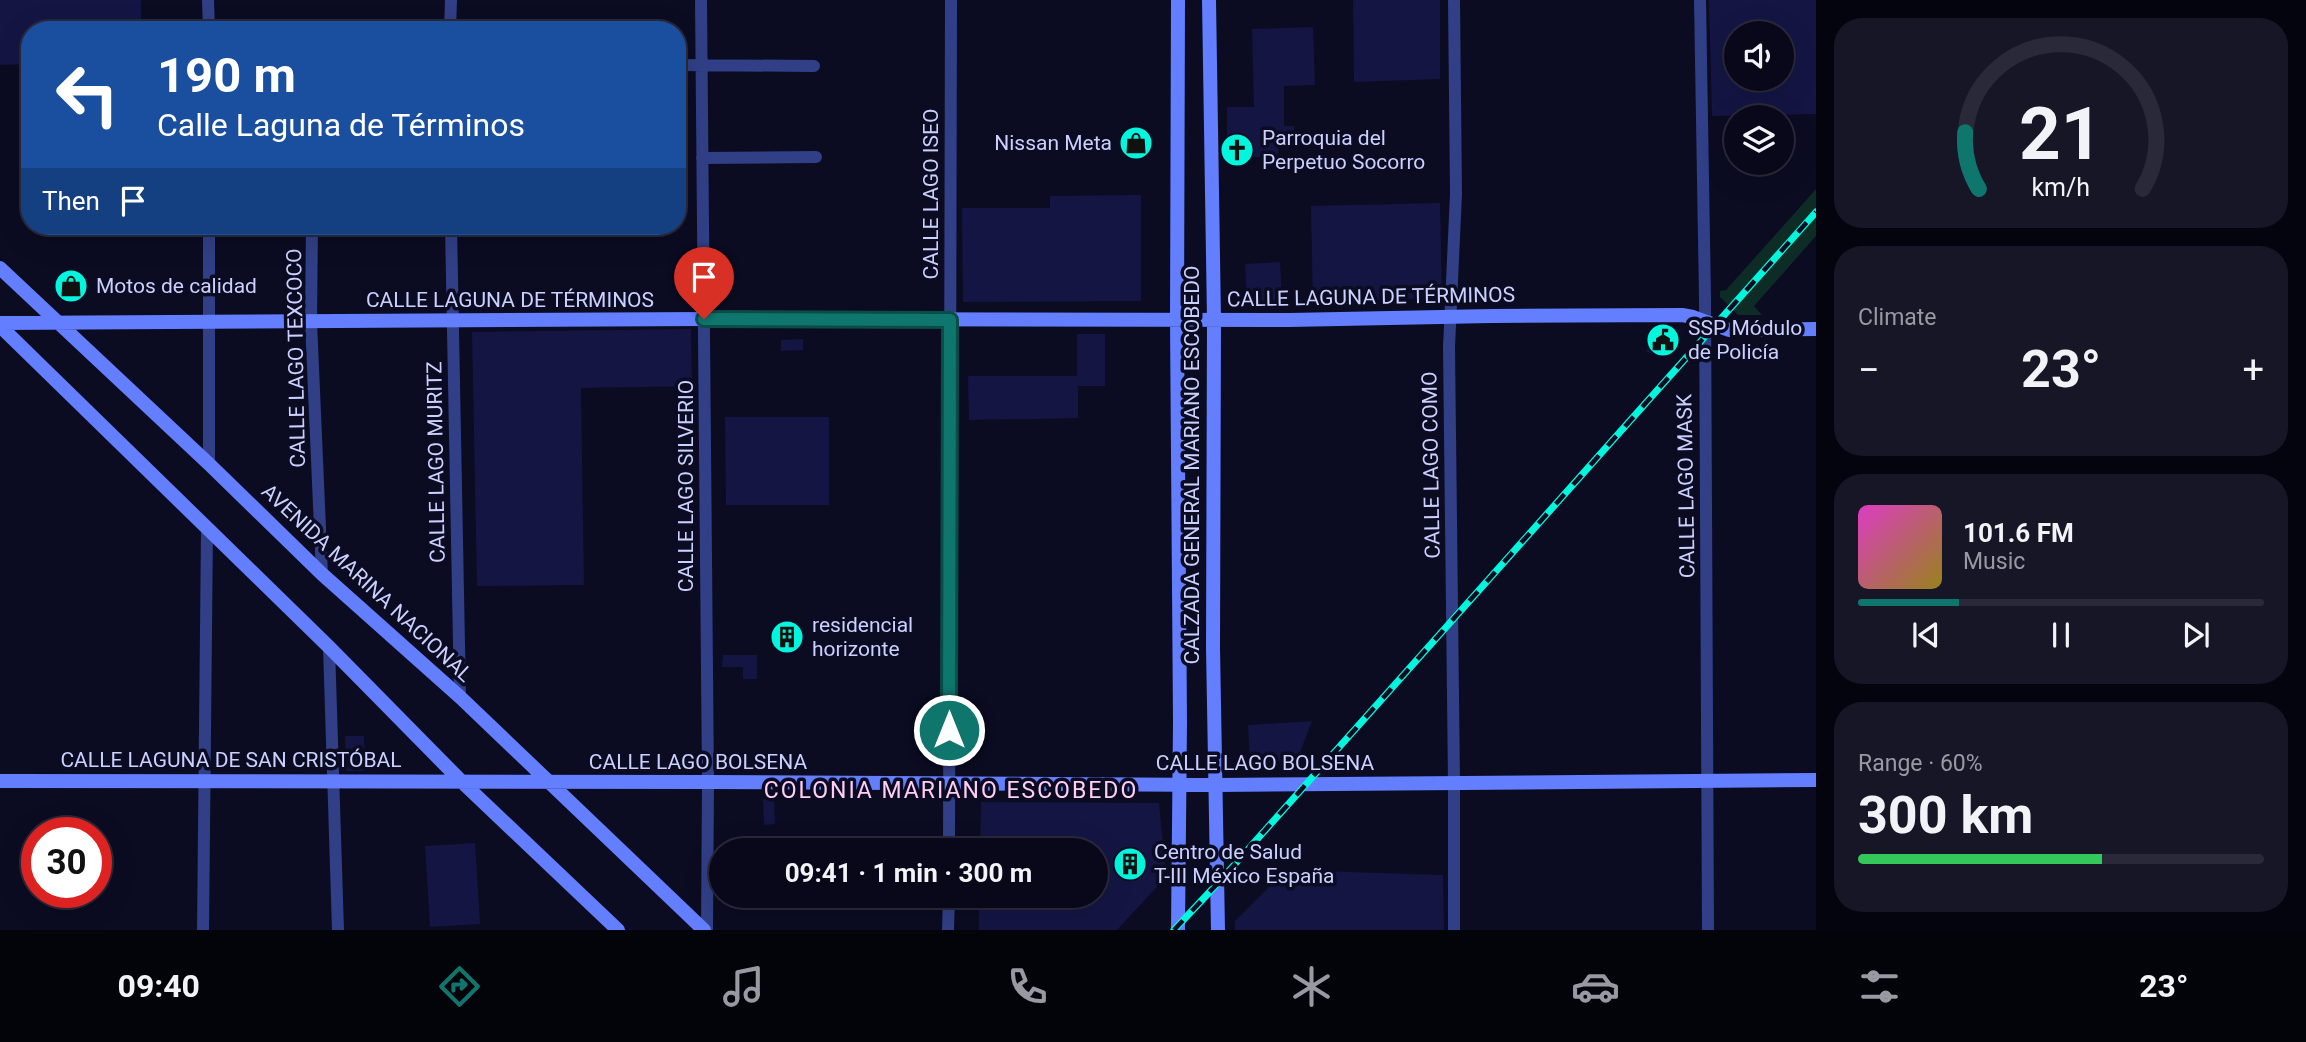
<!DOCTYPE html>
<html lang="en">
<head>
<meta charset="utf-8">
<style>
	:root { --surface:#08081a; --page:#161627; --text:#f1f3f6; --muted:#989aa2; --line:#292939; --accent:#0f766e }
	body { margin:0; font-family:Roboto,sans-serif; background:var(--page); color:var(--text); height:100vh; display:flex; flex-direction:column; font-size:26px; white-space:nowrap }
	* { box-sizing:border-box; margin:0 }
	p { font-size:23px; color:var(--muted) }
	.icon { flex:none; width:38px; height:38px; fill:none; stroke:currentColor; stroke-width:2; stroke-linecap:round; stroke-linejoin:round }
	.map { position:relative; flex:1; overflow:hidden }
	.panel { display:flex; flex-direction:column; gap:18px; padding:18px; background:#04040e; width:490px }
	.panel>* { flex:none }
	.top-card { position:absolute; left:21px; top:21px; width:665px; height:214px; border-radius:28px; box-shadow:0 7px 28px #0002,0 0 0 2px var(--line); background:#1a4fa0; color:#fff; overflow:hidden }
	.controls { position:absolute; left:1724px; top:21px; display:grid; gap:14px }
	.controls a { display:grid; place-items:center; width:70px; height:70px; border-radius:50%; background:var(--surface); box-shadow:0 7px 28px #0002,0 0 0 2px var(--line); font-size:35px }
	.speed { position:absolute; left:21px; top:817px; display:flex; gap:14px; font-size:35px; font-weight:700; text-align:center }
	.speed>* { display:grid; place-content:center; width:91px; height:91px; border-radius:50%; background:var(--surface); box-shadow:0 7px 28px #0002,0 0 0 2px var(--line); line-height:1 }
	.speed .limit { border:10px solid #d22; background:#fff; color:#111 }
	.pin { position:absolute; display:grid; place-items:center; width:60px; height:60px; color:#fff; margin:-72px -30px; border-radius:50% 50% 50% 0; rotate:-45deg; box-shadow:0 0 7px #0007 }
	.pin .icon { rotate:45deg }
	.me { position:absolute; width:77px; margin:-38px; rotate:0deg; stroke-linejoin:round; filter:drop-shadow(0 0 5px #0008) }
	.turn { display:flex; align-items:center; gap:24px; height:147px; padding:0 21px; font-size:32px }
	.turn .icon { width:91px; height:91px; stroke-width:2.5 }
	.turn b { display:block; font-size:49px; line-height:60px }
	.then { display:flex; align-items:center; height:66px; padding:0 21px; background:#0003; gap:14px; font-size:26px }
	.big { font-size:52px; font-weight:700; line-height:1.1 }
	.panel .card { flex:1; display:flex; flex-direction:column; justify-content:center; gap:10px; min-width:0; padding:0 24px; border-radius:28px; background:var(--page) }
	.panel .dial { align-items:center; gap:0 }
	.dial svg { height:182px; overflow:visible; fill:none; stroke:var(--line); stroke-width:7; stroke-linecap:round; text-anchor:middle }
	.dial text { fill:var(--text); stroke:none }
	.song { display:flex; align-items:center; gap:21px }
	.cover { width:84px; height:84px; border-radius:10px; background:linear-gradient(135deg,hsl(310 70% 55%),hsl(50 70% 35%)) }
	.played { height:7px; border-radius:4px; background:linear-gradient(90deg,var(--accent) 25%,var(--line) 25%) }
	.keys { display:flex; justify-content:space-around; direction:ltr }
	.heat { display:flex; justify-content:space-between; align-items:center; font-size:38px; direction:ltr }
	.charge { height:10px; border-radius:5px; background:linear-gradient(90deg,#34c759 60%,var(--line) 0) }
	.trip { position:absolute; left:709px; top:838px; width:399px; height:70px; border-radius:35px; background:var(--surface); box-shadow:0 7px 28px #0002,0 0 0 2px var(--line); font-weight:700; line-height:70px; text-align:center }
	.menu { display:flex; height:112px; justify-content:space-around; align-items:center; background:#03030a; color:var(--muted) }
	.menu .icon { width:49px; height:49px }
	.menu .current { color:var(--accent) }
	.menu b { font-size:32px; color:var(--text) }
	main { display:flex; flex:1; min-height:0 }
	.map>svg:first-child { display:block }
	.green { fill:#0d2c25 }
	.building { fill:#151544; fill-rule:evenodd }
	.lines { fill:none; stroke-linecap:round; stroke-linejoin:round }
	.street { stroke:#313f86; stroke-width:12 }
	.secondary { stroke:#637eff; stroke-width:14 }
	.rail-casing { stroke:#00f7de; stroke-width:7 }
	.rail { stroke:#0b0b22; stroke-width:4.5; stroke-dasharray:13; stroke-linecap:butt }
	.route-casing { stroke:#0a4d48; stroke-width:18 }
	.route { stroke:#0f766e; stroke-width:12 }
	.labels { text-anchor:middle; stroke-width:7; stroke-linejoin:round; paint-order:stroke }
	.poi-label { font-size:21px; fill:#ccd0ff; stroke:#0b0b22; text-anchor:start }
	.street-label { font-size:21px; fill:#ccd0ff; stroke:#0b0b22 }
	.neighbourhood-label { font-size:23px; letter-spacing:2px; fill:#ffcef7; stroke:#0b0b22 }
</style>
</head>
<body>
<main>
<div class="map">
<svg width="1816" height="930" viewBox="0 0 1816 930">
	<rect width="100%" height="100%" fill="#0b0b22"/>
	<!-- green -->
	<path class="green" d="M1816 189V236L1754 306 1762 315H1738L1720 297V291L1726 290Z"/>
	<!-- building -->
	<path class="building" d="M0 0H141V30H30V64L0 65Z
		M1353 0H1440V79L1354 82Z
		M1709 0H1816V114L1712 116ZM1736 33H1782V79H1736Z
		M1313 27 1315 85 1284 86V126H1294V146H1278V157H1227V107H1254L1252 29Z
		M1141 195V301L963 302 962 208H1050V196Z
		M1440 203 1442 298 1313 301 1311 206Z
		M1280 262 1282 301 1247 303 1245 264Z
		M1663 325 1681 330 1660 358 1646 351Z
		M691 329 692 386 581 388 584 585 477 586 472 332Z
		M1077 334H1105V386H1078V418L969 420 968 376H1077Z
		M803 339V350L781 351V340Z
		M725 417H829V505H726Z
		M723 655H757V679H743V667H722Z
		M1312 721 1297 760 1250 764 1248 725Z
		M345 736H364L365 771H346Z
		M763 799H774L775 824 764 825Z
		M981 802 1159 803 1166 877 1117 930H979V896H1096V850H980Z
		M475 843 480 924 430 927 425 846Z
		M1286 870 1443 875 1444 930H1235V921Z"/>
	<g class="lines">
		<!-- street -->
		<path class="street" d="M208 0 209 30
			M701 0 708 782 707 930
			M1700 0 1705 298 1708 930
			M450 30 451 0
			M677 65 814 66
			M702 158 816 157
			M209 226V464
			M312 226 311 322 322 574
			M451 226 460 697
			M329 647 338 930
			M949 850 951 0
			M203 930 207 529
			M948 930 949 896
			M1454 930V782L1449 347 1456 194 1454 0"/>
		<!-- secondary -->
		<path class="secondary" d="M1209 0 1214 320 1213 648 1218 930
			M0 268 209 464 322 574 460 697 704 930
			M0 323 704 319 1289 320 1492 316 1682 315 1693 317 1729 330 1816 329
			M0 326 329 647 462 782 618 930
			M0 781 708 782 1217 785 1816 780
			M1178 930 1180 722 1177 320 1178 0"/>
		<defs>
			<path id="rail" d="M1174 930 1218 883 1816 212"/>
		</defs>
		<!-- rail casing -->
		<use href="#rail" class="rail-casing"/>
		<!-- rail -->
		<use href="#rail" class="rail"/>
	</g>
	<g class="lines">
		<defs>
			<path id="route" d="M704 319 950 320 949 730"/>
		</defs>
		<!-- route casing -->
		<use href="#route" class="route-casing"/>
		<!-- route -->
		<use href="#route" class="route"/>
	</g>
	<!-- icons -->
	<defs>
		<symbol id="shop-disc" viewBox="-11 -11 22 22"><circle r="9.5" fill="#00f7de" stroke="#0b0b22"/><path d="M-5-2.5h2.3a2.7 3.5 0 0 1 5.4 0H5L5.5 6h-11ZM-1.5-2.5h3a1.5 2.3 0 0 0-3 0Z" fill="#111"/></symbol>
		<symbol id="church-disc" viewBox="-11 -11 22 22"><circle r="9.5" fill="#00f7de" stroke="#0b0b22"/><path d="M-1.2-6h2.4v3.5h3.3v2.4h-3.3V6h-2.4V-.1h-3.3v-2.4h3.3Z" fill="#111"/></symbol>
		<symbol id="civic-disc" viewBox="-11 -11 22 22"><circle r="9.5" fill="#00f7de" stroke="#0b0b22"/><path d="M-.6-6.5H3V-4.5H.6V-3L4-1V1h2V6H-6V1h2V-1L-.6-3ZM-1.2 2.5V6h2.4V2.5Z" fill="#111"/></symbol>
		<symbol id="building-disc" viewBox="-11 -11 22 22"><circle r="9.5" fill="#00f7de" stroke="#0b0b22"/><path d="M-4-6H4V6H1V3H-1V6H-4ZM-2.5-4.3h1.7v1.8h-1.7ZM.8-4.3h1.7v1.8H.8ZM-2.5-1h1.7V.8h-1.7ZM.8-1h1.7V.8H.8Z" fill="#111"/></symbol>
	</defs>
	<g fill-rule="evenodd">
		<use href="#shop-disc" x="1117" y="124" width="38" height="38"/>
		<use href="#church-disc" x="1218" y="131" width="38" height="38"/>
		<use href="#shop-disc" x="52" y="267" width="38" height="38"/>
		<use href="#civic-disc" x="1644" y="321" width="38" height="38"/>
		<use href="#building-disc" x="768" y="618" width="38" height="38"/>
		<use href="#building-disc" x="1111" y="845" width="38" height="38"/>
	</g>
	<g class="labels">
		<!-- poi labels -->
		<g class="poi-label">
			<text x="1262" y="145">Parroquia del<tspan x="1262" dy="24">Perpetuo Socorro</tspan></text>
			<text x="1112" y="150" text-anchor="end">Nissan Meta</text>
			<text x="96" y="293">Motos de calidad</text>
			<text x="1688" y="335">SSP Módulo<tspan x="1688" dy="24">de Policía</tspan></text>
			<text x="812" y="632">residencial<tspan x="812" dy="24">horizonte</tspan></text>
			<text x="1154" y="859">Centro de Salud<tspan x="1154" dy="24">T-III México España</tspan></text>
		</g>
		<!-- street labels -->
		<g class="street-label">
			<text transform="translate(931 194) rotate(-90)" y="7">CALLE LAGO ISEO</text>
			<text transform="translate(1371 297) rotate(-1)" y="7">CALLE LAGUNA DE TÉRMINOS</text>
			<text x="510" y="307">CALLE LAGUNA DE TÉRMINOS</text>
			<text transform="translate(296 358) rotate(-91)" y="7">CALLE LAGO TEXCOCO</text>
			<text transform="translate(436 462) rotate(-91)" y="7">CALLE LAGO MURITZ</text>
			<text transform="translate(1192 465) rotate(-90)" y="7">CALZADA GENERAL MARIANO ESCOBEDO</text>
			<text transform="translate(1431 465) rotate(-91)" y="7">CALLE LAGO COMO</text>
			<text transform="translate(686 486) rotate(-90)" y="7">CALLE LAGO SILVERIO</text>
			<text transform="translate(1686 486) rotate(-91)" y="7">CALLE LAGO MASK</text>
			<text transform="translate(367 583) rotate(43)" y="7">AVENIDA MARINA NACIONAL</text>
			<text x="231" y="767">CALLE LAGUNA DE SAN CRISTÓBAL</text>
			<text x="698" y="769">CALLE LAGO BOLSENA</text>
			<text x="1265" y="770">CALLE LAGO BOLSENA</text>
		</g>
		<!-- neighbourhood labels -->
		<g class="neighbourhood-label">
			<text x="951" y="798">COLONIA MARIANO ESCOBEDO</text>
		</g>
	</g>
</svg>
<div class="controls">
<a><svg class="icon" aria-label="sound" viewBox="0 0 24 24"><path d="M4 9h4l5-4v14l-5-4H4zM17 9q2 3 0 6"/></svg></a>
<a><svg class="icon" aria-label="layers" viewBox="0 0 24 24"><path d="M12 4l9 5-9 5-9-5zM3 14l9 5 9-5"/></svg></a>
</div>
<div class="speed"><div class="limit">30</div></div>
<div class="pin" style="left:704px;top:319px;background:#d93025"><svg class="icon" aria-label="arrive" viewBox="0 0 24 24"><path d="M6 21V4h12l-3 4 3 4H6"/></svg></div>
<svg class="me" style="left:949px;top:730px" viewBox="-20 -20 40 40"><circle r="17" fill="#0f766e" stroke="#fff" stroke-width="3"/><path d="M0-11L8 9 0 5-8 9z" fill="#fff"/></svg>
<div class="trip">09:41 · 1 min · 300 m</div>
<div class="top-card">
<div class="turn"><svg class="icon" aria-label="left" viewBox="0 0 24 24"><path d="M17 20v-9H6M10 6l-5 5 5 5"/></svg><div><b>190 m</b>Calle Laguna de Términos</div></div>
<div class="then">Then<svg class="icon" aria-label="arrive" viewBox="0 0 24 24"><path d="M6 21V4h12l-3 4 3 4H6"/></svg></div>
</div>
</div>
<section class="panel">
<div class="card dial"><svg viewBox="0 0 100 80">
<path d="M14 69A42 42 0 1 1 86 69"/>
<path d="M14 69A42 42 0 0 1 8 44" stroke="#0f766e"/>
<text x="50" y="56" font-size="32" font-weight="700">21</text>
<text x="50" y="72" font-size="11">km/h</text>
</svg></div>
<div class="card"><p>Climate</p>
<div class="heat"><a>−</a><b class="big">23°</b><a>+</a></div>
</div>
<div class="card">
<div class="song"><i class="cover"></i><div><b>101.6 FM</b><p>Music</p></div></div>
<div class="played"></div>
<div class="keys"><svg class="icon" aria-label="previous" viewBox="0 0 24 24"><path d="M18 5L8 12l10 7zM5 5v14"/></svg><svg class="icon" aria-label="pause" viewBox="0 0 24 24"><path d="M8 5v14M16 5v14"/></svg><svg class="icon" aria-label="next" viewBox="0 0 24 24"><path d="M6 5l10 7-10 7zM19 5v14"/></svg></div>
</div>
<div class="card"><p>Range · 60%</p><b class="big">300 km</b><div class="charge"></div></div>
</section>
</main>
<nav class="menu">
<b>09:40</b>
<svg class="icon current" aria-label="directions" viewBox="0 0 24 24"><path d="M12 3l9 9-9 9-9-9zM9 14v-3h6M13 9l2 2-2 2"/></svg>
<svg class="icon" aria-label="music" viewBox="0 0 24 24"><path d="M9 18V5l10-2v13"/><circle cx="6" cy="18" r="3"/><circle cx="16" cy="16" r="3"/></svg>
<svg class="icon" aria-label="phone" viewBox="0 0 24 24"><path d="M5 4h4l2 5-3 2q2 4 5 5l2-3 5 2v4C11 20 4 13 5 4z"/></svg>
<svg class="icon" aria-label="climate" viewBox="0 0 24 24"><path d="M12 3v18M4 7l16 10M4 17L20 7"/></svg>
<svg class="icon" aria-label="car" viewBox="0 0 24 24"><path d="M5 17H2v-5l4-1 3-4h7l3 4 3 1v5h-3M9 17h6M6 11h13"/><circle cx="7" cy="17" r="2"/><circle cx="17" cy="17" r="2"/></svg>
<svg class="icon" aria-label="filters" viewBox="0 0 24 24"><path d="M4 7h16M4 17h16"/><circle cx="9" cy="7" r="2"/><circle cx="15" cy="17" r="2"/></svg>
<b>23°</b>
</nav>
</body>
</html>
